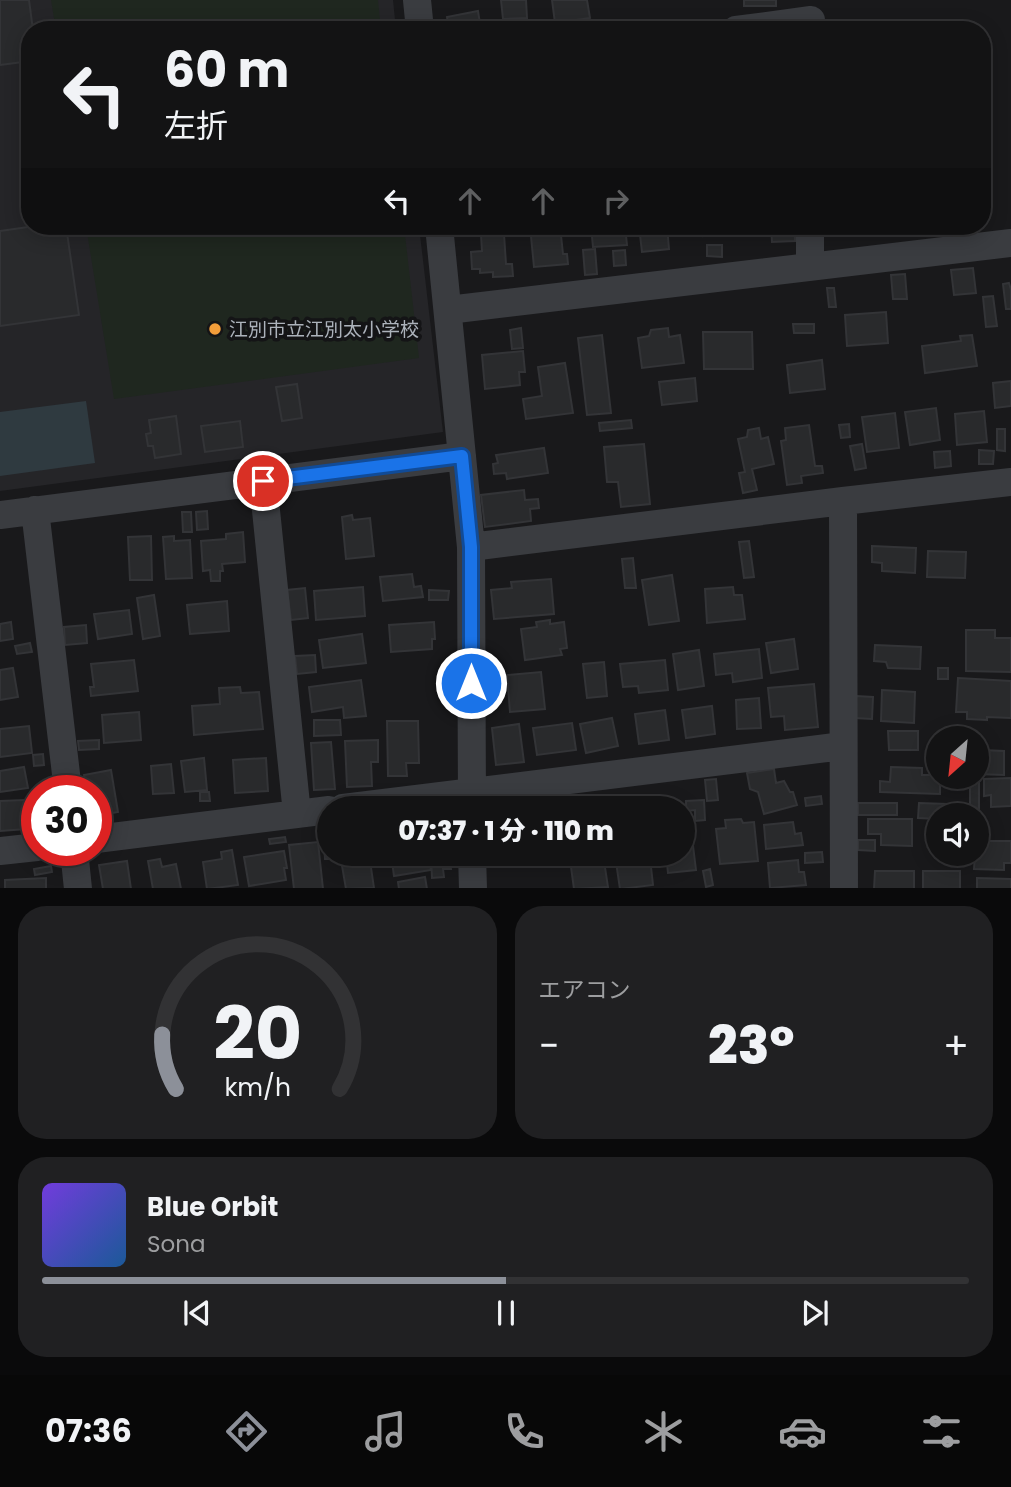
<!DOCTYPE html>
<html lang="ja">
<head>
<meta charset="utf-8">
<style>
	:root { --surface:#131314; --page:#202022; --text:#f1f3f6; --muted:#9d9ea0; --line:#323234; --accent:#8c9099 }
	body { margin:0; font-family:Poppins,"Noto Sans JP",sans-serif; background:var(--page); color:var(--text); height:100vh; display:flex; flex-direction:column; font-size:26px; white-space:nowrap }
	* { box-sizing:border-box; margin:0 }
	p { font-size:23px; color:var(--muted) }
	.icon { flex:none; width:38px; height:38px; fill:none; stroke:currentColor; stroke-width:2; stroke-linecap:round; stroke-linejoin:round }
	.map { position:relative; height:888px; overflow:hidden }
	.drawer { display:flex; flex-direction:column; gap:18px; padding:18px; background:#0a0a0b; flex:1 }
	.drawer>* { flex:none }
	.hud { position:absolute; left:21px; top:21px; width:970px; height:214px; border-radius:28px; box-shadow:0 4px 18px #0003,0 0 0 2px var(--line); background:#131314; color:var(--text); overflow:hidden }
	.needle { width:46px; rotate:207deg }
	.controls { position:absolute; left:926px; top:726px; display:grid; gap:14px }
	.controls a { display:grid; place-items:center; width:63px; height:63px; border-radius:50%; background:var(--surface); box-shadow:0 4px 18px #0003,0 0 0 2px var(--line); font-size:35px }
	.speed { position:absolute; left:21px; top:775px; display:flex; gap:14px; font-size:35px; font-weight:700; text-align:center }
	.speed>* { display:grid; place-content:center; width:91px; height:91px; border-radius:50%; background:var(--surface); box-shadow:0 4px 18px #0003,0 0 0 2px var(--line); line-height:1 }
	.speed .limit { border:10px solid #d22; background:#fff; color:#111 }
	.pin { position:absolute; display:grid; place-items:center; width:60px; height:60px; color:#fff; margin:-30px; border:4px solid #fff; border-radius:50%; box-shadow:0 2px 7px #0007 }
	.me { position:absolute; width:77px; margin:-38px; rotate:0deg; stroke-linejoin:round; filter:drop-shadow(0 0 5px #0008) }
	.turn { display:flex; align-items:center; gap:24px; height:147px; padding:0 28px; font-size:32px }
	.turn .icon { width:91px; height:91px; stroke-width:2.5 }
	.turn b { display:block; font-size:49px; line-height:60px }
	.lanes { display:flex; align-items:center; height:66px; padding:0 28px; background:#0003; justify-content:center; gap:35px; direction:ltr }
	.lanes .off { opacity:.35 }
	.big { font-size:52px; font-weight:800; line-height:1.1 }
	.drawer .card { flex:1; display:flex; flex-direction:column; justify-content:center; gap:10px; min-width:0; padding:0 24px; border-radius:28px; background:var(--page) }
	.drawer .dial { align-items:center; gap:0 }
	.dial svg { height:182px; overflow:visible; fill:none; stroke:var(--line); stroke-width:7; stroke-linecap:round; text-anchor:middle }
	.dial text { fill:var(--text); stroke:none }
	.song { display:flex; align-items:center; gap:21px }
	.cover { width:84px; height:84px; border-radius:10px; background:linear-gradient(135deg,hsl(260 70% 55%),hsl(210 70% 35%)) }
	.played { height:7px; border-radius:4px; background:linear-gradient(90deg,var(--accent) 50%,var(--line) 50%) }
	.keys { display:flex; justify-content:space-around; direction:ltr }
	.heat { display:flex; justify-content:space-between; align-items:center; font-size:38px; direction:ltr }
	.drawer .tiles { flex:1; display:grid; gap:18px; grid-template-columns:1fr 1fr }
	.card:last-child { grid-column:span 2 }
	.trip { position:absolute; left:317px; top:796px; width:378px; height:70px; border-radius:35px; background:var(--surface); box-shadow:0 4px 18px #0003,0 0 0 2px var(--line); font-weight:800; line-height:70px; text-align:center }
	.menu { display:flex; height:112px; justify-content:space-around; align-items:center; background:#080808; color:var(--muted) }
	.menu .icon { width:49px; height:49px }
	.menu .selected { color:var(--accent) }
	.menu b { font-size:32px; color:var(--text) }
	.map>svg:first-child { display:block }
	.built { fill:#252528 }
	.green { fill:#1f271f }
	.water { fill:#2f3a40 }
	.building { fill:#292a2c; stroke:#333437; stroke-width:2 }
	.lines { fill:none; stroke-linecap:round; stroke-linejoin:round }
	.street { stroke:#3a3c40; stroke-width:28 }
	.route-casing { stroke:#114b97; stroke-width:18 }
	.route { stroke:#1a73e8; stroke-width:12 }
	.poi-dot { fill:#f29d3a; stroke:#141416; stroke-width:2.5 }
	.labels { text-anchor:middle; stroke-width:7; stroke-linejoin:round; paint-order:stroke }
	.poi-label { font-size:19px; fill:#acb2bb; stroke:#141416; text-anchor:start }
</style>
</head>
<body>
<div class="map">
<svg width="1011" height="889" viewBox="0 0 1011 889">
	<rect width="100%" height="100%" fill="#19191b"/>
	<!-- built -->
	<path class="built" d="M0 0H393L396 30H30V226H419L443 432 0 491Z"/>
	<!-- green -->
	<path class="green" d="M51 0H378L381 30H56Z
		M86 226H404L419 358 114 399Z"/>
	<!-- water -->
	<path class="water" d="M86 401 95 463 0 476V412Z"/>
	<!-- building -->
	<path class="building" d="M0 0H29L33 30H30V61L0 65Z
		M501 0H526L527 18 503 19Z
		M552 0H587L590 18 555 23Z
		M744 0H776V6H744Z
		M478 11 481 30H449L447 17Z
		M35 226H66L79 315 0 326V231Z
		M530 226H560L563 254H567L568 264 534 267Z
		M591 226H625L627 245 593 247Z
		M639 226H667L669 249 642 252Z
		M701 226H743V230L703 236Z
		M771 226H795V241L772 242Z
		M849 226H883L884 228 849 232Z
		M504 234 506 264H512L513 276 493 277V272L480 273V269H472L471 252 482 251 481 235Z
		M707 245H722V257L707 256Z
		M595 249 597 274 585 275 583 250Z
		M625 250 626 265 614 266 613 251Z
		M973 268 976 293 954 295 951 270Z
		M905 274 907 299H893L891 275Z
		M1009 283 1011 290V309H1006L1003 284Z
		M827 288H834L836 307H829Z
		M993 296 997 326 986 327 983 297Z
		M886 312 888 343 847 346 845 315Z
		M793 324H814V333H794Z
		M521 328 523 348 512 349 510 330Z
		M668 328 669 337 680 335 684 363 642 368 638 338 649 336 651 330Z
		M703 332H752L753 369H704Z
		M602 335 611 413 587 415 578 338Z
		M972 335 977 366 925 373 922 346 961 341 960 336Z
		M523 351 525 372H519L520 385 485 389 482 355Z
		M822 360 825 389 790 393 787 365Z
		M565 363 573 413 526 419 523 399 542 396 538 367Z
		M695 378 697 401 662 405 659 382Z
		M1011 381V406L995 408 993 383Z
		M297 384 302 418 282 421 276 387Z
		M936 408 940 440 910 445 905 412Z
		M984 411 987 442 957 445 955 414Z
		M895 413 899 448 867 452 862 417Z
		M176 416 181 454 155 458 153 446H148L146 434 151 433 149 420Z
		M631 420 632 428 600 431 599 423Z
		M240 421 243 447 205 452 201 426Z
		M849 424 850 437 841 438 839 425Z
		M809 425 815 466H822L823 473 801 476 802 483 787 485 781 441 786 440 785 428Z
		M759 428 761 439 768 437 774 464 752 469 757 490 743 493 739 473 745 472 738 439 747 437 748 430Z
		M997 429H1005V451L997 450Z
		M644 444 650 504 621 507 618 482H607L604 447Z
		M862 444 866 468 855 470 850 446Z
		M544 448 548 473 507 479 506 473 494 474 493 464 498 463 496 455Z
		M979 450 994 451 993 464H979Z
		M950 451 951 466 935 468 934 452Z
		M524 490 525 500 538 499 539 508 530 509 531 521 485 527 481 495Z
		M207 511 208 529 197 530 196 512Z
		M182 512H191L192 532H183Z
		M352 515 353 520 370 518 374 556 346 559 342 517Z
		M243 532 245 562 222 564 223 571H220V581H211L210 570 203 571 201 541 226 539V534Z
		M151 536 152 580H130L128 537Z
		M174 536V541L190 540 192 578 166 579 163 537Z
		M749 541 754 577 744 578 739 542Z
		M872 546 916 548 915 573 882 571V563L872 562Z
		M928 551 966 552 965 578 927 577Z
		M633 558 636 588H625L622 559Z
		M412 574 414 587 421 586 423 597 383 601 380 577Z
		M672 575 679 621 649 625 642 580Z
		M551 579 554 614 494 619 491 590 512 588 511 582Z
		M363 587 365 616 316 620 314 591Z
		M733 587 734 595H742L745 619 707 623 705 589Z
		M305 588 308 618 291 620 287 590Z
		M429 590 449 591 448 600H429Z
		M154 595 160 636 143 639 137 598Z
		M227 601 229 631 190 634 187 605Z
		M129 610 132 634 98 639 94 614Z
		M550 620V624L564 622 567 648 560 649 562 655 525 660 521 629 537 627 536 622Z
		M11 622 13 639 0 641V624Z
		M434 622 435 639H432V649L391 652 389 625Z
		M86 625 87 643 65 645 64 627Z
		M966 630H995V638H1011V672L966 671Z
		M362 634 366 663 323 668 319 640Z
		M794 639 798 669 771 673 766 643Z
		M30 643 32 652 17 654 15 646Z
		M875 645 921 647 920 669 888 668 886 662 874 661Z
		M759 649 762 678 733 682 732 673 716 675 714 654Z
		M699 650 704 686 678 690 673 654Z
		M315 655 316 672 297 674 295 656Z
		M134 660 138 691 91 696 90 687H94L91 664Z
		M665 660 668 690 639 693 638 686 623 687 620 664Z
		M604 662 607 696 587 698 583 664Z
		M13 668 18 697 0 700V670Z
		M938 668H948V679H938Z
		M541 672 545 709 510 712 507 675Z
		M958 678 1011 681V718L987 717V720L967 719V712H956Z
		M361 680 366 716 344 718 343 707 312 712 309 687Z
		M814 684 818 727 785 730 784 716 771 717 768 688Z
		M240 687 241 693 259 692 263 729 194 735 192 706 220 704 219 688Z
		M882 690 915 692 914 723 881 721Z
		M856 696 873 697 872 719 855 718Z
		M759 698 761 728 737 729 736 700Z
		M712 706 715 734 686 738 682 710Z
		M665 710 669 740 639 744 635 714Z
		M139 712 141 740 104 743 102 715Z
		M612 718 618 746 586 753 580 724Z
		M314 720H340L341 735 314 736Z
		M387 721H418L419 763H406L407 776H388Z
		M572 723 576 750 537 755 533 728Z
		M519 724 524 762 496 765 492 728Z
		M29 726 32 753 0 757V729Z
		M888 731H918V750H889Z
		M99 740V749L79 750 78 741Z
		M378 740V762H371L372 786 347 787 345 741Z
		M331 742 335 789 314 790 311 743Z
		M976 743H982V750L1004 751V775L976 774Z
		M43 754 44 765 34 766 33 755Z
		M204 758 207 790 185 792 181 761Z
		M266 758 268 791 235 793 233 760Z
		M171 764 174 793 153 794 151 766Z
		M24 767 28 788 0 792V771Z
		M891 767 922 768V775H938V777H940V794L880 792V781L890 782Z
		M774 769 776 783 784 781 790 792H793L797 805 764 814 758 792 750 789 747 773Z
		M111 770 118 812 96 816V791H87L84 775Z
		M1011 778V806L991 807V795L984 796V779Z
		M716 779 718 800 707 801 705 780Z
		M970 782H979V814H970Z
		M200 792H209L210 801H200Z
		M586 795 587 805 590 806 591 808H565L563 798Z
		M821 796 822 804 806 806 805 798Z
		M24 800 26 829 0 831V801Z
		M704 800 705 820 695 821V810L686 811V801Z
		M646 801 647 808H619V804Z
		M858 803H897V815H858Z
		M919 803 947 804V816H938V819L918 818Z
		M741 819 743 823 754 822 758 861 720 864 716 829 726 828 725 820Z
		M868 819H912V846L881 845V834H868Z
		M793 822 795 834 801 833 803 845 766 849 764 825Z
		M691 829 696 870 668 873 666 854H682V830Z
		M285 837 286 842 270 844 269 839Z
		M858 840H875V851L858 850Z
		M324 841H329V854H332V859H325Z
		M976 841H1011V863H1004V870L974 869Z
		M318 842 323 889H294L289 845Z
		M232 850 238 885 207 889 203 862 222 859 221 852Z
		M284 851 287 868H284L286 880 249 886 244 857Z
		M822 852 823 862 805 863V853Z
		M340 854H369L374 888 346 889Z
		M391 854H428L431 870 394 876Z
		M431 854H440L441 859H450L451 869H443L444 877 432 878Z
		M565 854H590L591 858 566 862Z
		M650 858 653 885 620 889 616 862Z
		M160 859 162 867 176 864 181 889H153L148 861Z
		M798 860 799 872H804L806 885 770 888 768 863Z
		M127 861 131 889H103L99 865Z
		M604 861 608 887 574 889 571 867Z
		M51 866 52 872 35 875 34 869Z
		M710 869 713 885 706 887 703 871Z
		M875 871H914V889H874Z
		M923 871H960V889H923Z
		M425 877 427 889H399L398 882Z
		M46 878V889H5V880Z
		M977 878 1011 879V889H977Z"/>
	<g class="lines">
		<!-- street -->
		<path class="street" d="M417 0 420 30
			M736 30 811 20
			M439 226 471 547 472 808
			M810 267V226
			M448 310 1011 243
			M263 481 297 814
			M843 501 844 889
			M35 510 68 791
			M0 515 462 456
			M471 547 843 501 1011 482
			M343 808 843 746
			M96 839 329 810
			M74 850 78 889
			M0 851 37 847
			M472 854 473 889"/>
	</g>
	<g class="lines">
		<defs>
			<path id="route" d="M263 481 462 456 471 547V683"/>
		</defs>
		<!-- route casing -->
		<use href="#route" class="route-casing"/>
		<!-- route -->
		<use href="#route" class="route"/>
	</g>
	<!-- markers -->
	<circle class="poi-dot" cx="215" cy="329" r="7"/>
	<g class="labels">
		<!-- poi labels -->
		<g class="poi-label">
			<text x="229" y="336">江別市立江別太小学校</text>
		</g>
	</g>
</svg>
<div class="controls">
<a><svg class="needle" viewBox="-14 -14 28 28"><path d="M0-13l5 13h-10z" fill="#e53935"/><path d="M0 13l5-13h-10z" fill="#9d9ea0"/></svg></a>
<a><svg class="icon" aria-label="sound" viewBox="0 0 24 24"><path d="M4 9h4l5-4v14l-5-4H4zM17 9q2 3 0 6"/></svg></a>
</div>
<div class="speed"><div class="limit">30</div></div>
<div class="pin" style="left:263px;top:481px;background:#d93025"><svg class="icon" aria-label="arrive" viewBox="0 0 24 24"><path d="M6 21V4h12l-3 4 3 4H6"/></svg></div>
<svg class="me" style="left:471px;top:683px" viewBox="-20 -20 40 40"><circle r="17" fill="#1a73e8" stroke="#fff" stroke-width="3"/><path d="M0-11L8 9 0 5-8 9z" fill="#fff"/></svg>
<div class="trip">07:37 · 1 分 · 110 m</div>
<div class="hud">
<div class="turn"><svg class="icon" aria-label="left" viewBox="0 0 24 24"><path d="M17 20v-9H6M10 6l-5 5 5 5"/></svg><div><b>60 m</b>左折</div></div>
<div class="lanes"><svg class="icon" aria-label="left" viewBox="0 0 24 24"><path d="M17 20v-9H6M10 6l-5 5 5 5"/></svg><svg class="icon off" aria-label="ahead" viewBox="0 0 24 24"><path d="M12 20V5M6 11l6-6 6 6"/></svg><svg class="icon off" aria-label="ahead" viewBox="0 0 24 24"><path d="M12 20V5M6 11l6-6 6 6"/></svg><svg class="icon off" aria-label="right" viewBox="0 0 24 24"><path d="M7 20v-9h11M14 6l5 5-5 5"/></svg></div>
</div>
</div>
<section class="drawer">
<div class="tiles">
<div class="card dial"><svg viewBox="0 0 100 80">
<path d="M14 69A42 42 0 1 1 86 69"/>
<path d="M14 69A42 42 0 0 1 8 45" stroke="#8c9099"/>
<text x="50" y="56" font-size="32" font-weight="700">20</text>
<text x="50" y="72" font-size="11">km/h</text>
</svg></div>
<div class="card"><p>エアコン</p>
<div class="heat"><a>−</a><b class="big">23°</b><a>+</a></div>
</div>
<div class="card">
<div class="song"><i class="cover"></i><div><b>Blue Orbit</b><p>Sona</p></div></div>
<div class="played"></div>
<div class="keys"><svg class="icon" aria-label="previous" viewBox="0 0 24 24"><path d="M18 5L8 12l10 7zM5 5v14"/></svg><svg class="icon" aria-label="pause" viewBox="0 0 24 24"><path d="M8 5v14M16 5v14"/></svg><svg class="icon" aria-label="next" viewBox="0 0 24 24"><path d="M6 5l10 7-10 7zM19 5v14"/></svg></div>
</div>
</div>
</section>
<nav class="menu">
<b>07:36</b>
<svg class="icon selected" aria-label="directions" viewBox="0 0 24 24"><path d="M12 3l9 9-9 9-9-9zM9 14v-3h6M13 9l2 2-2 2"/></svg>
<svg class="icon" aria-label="music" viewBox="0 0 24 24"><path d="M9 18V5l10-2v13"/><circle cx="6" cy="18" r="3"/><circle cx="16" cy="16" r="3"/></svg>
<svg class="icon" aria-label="phone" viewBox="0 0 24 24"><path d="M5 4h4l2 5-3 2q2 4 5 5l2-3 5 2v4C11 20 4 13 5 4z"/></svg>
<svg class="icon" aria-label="climate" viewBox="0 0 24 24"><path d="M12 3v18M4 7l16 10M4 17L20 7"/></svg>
<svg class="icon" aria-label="car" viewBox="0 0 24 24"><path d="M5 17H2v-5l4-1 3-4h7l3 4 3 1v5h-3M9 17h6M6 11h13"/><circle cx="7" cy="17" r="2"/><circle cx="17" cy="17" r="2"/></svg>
<svg class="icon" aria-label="filters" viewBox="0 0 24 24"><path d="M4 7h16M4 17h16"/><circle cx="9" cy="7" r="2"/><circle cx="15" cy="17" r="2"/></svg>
</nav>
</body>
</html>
